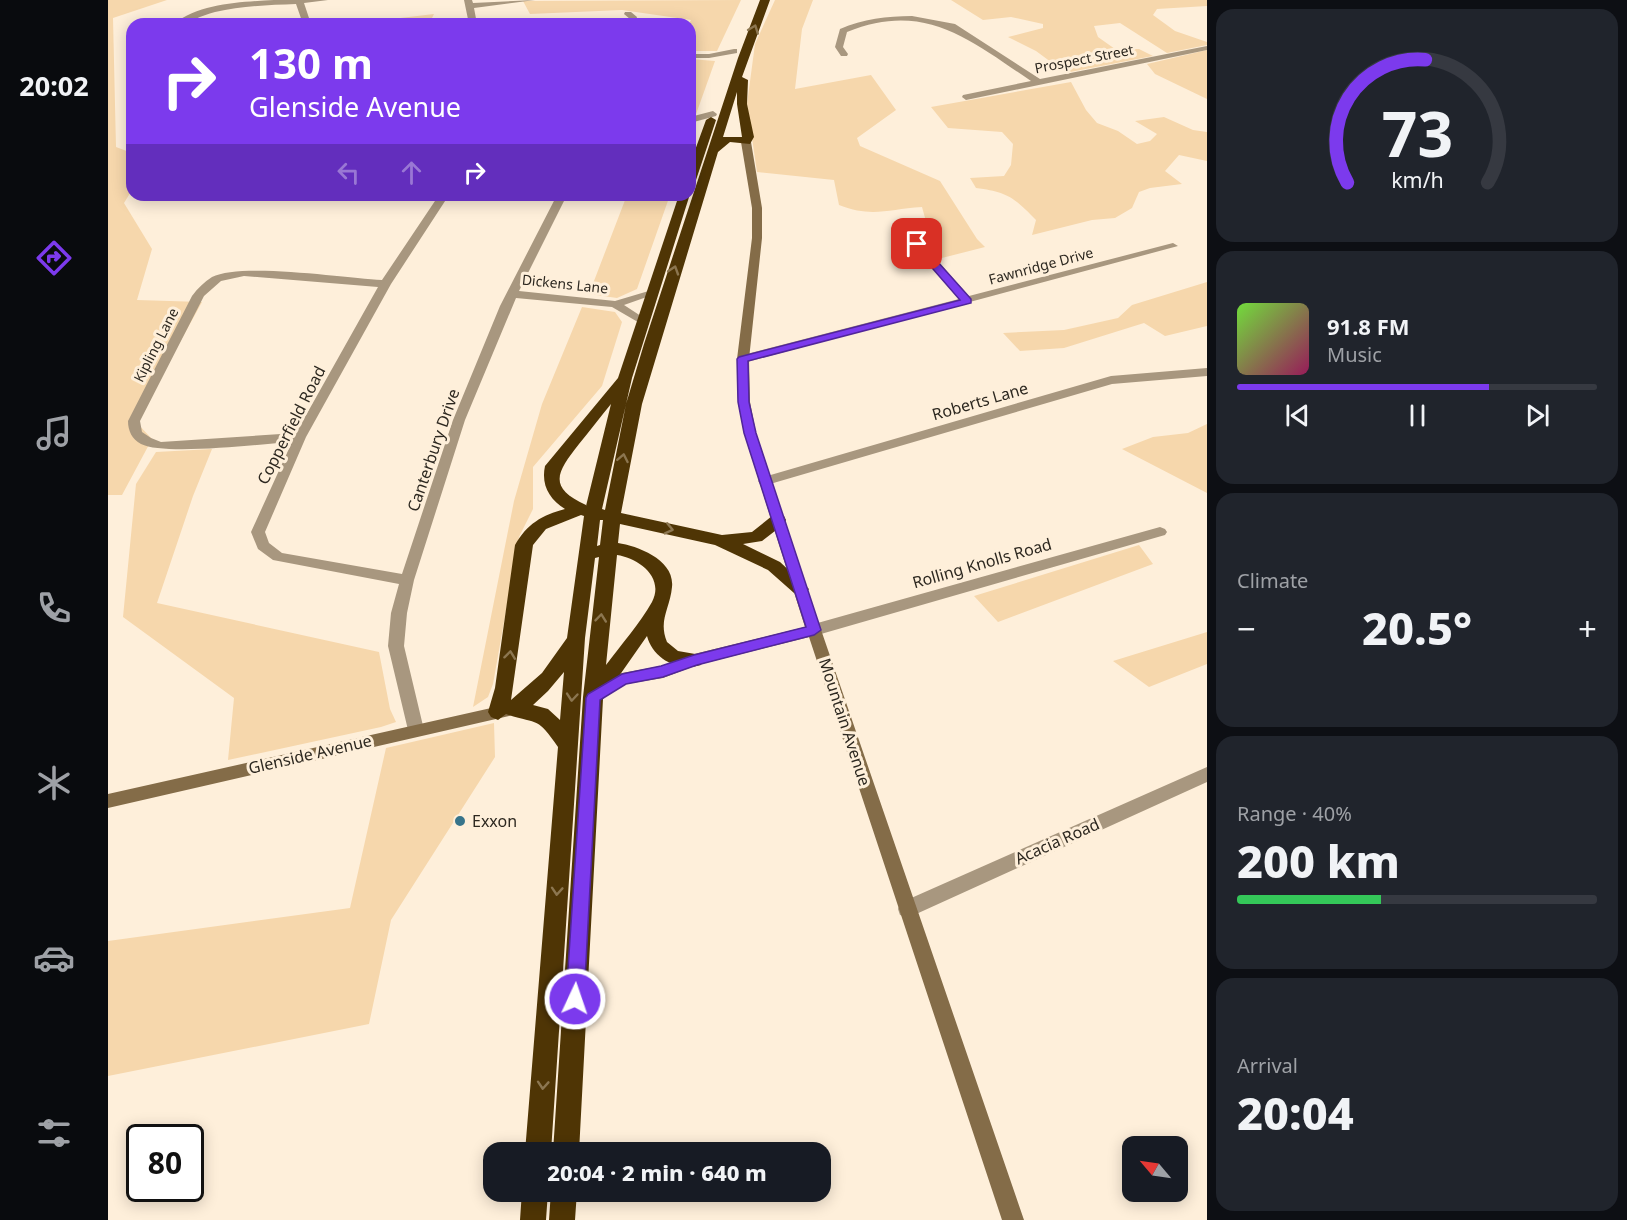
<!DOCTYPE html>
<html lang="en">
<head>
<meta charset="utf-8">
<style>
	:root { --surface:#171b24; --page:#20242c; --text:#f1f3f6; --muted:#9ea1a6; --line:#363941; --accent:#7c3aed }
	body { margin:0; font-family:"Noto Sans",sans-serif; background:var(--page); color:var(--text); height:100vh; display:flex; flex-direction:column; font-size:22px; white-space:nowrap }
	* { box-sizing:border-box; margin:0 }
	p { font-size:20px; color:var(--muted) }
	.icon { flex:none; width:33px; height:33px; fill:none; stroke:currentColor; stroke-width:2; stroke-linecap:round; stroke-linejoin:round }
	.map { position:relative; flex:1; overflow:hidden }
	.drawer { display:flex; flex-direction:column; gap:9px; padding:9px; background:#0d0f14; width:420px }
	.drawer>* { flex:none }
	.hud { position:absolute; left:18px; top:18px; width:570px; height:183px; border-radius:18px; box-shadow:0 3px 15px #0003; background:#7c3aed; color:#fff; overflow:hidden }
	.needle { width:39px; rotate:299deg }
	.fabs { position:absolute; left:1014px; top:1136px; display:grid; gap:12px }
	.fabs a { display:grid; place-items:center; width:66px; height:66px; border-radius:12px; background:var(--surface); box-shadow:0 3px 15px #0003; font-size:30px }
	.speed { position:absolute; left:18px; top:1124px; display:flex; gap:12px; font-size:30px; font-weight:700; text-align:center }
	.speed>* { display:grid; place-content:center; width:78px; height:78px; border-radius:50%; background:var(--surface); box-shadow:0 3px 15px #0003; line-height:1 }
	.speed .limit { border:3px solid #111; border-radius:9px; background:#fff; color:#111 }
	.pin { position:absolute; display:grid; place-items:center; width:51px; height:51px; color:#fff; margin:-26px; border-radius:12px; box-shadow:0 3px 9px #0006 }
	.me { position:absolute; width:66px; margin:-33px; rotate:3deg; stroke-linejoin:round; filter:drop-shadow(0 0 4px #0008) }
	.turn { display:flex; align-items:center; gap:21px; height:126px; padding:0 24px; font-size:27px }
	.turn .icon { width:78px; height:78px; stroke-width:2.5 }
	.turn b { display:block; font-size:42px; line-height:51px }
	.lanes { display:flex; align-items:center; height:57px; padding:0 24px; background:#0003; justify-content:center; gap:30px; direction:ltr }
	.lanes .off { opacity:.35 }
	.big { font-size:45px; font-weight:800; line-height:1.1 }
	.drawer .widget { flex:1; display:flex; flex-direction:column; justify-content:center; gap:9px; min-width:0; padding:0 21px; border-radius:18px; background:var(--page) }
	.drawer .dial { align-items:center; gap:0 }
	.dial svg { height:156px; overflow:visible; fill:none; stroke:var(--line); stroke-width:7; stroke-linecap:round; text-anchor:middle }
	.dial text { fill:var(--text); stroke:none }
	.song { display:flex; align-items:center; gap:18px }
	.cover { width:72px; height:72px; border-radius:9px; background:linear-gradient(135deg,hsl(100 70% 55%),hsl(330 70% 35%)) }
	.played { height:6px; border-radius:3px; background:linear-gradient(90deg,var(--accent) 70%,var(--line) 70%) }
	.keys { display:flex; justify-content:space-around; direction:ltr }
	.heat { display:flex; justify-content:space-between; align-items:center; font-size:33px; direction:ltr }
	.charge { height:9px; border-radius:4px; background:linear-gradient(90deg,#34c759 40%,var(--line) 0) }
	.trip { position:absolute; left:375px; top:1142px; width:348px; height:60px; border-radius:18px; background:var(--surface); box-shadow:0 3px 15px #0003; font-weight:800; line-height:60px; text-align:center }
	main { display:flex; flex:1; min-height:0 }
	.tab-bar { display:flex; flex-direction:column; width:108px; justify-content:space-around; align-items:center; background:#090b0e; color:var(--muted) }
	.tab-bar .icon { width:42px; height:42px }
	.tab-bar .active { color:var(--accent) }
	.tab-bar b { font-size:27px; color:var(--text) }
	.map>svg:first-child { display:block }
	.green { fill:#f6d7ac }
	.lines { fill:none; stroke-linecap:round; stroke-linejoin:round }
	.street { fill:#a8977f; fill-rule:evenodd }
	.secondary { fill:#846c48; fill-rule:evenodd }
	.highway { fill:#4f3505; fill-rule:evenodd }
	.oneway { stroke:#8c7650 }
	.route { fill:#7c3aed; stroke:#51269a; stroke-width:1.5 }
	.poi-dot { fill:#37748b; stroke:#feefda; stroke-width:2 }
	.labels { text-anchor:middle; stroke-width:6; stroke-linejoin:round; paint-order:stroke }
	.far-street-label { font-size:14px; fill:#2d2820; stroke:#feefda }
	.street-label { font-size:16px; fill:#2d2820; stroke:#feefda }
	.poi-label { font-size:16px; fill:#2d2820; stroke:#feefda; text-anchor:start }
</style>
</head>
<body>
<main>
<nav class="tab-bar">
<b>20:02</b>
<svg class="icon active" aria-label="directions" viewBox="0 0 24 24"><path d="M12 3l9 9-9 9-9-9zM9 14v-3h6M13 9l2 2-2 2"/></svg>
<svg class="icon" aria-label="music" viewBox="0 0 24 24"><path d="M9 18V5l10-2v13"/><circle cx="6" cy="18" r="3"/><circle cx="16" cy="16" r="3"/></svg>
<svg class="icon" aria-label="phone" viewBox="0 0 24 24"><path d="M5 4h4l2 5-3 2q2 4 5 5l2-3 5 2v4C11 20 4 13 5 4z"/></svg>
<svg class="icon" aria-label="climate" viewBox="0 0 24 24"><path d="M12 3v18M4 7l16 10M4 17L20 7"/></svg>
<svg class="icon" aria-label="car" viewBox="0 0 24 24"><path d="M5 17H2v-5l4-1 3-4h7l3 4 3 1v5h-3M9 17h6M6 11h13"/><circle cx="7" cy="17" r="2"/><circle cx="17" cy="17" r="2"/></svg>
<svg class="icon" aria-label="filters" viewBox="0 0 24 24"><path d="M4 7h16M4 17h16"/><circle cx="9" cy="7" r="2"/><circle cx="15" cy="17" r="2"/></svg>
</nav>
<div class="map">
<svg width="1099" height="1220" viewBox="0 0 1099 1220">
	<rect width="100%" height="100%" fill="#feefda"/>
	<!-- green -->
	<path class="green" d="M0 0H59L5 18 8 147 24 153V190L16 203 44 249 29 300 94 302 28 422 44 439 14 495H0Z
		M633 0 609 51H582L581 24 583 20 514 10 422 14 415 1Z
		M667 0H705L694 29 687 89 763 75 788 110 749 138 752 146 832 181 869 239 877 247 830 259 819 248V225L814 207C780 209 764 218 731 205L726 180 649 172 639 104 647 44Z
		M843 0H1099V6L1049 9 1045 15 1067 31 1099 42V45L1059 53 1012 23 986 26 990 37 1007 49H1031L1045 56 962 72 947 65 928 51 900 37 935 28V24L903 17 875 20Z
		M326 14 321 24H272L267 21Z
		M1099 50V99L1047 74 1039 64Z
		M582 59 607 61 587 117H582Z
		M963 82 978 110 989 123 1010 131 1029 144 1042 141 1049 134 1027 121 1056 117 1085 130 1099 132V161L1071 155 1057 171 1074 184 1042 188 1031 192 1024 208 1007 218 984 220 924 235 928 220C906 197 899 192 868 188L862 178 896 176 903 165 905 144 894 132 840 128 823 107Z
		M519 195H562L529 289 509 298 481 294Z
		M1099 282V326L1057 336 1036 323 956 348 912 351 895 333 956 330 1010 318 1024 305Z
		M474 307 507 312 514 322 494 386 425 467V509L411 537 385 684 380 697 365 707 406 501 434 404Z
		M1099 424V493L1014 449 1045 437 1080 433Z
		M104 449 85 496 49 603 271 652 282 709 288 722 273 727 120 760 126 698 15 617 28 484 48 452Z
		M1031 545 1045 564 890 622 866 596Z
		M1099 632V664L1041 687 1005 661Z
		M386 723 387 757 283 920 261 1024 0 1076V941L242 908 278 748Z"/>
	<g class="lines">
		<!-- street -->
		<path class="street" d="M166 0H220L196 3 203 24H195L188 4C161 5 133 6 107 12 93 15 81 24 66 24 92 3 134 2 166 0Z
			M356 0H364L365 3 427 0 366 8 369 24H361Z
			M517 12H523L529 17 527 24H519L522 19 516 14Z
			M804 16 847 24 932 79 1099 46V50L858 100 854 97 855 95 923 81C862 40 817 0 739 32L735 47 740 54 739 56H733L727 47 732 29C755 19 779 16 804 16Z
			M626 49H629V53L601 58H582V54H601Z
			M605 111 609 114 608 116 582 123V117Z
			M99 195H114L100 201 95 198Z
			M331 195H341L283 284 198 437 157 532 161 543 174 553 294 574 345 420 392 306 449 195H459L411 291 507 301 544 290 550 293 516 305 539 320V324L535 325 504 307 408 298 357 420 306 580 299 613 296 646 316 730 314 735 308 736 302 735 300 730 280 646 283 613 291 584 165 560 150 549 143 532 184 442C152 444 57 456 33 444 24 439 20 431 20 421L84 296C90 288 96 282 104 277 133 262 237 278 274 280ZM136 276 270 287 188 433 53 442 43 438 34 432 32 421 96 296 113 281Z
			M809 241 813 242 861 296 1065 243 1070 246 639 362H631L629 359 631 356 851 299 805 246 804 244Z
			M1099 368V376L1004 384 662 484H652L650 481 652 478 1003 376Z
			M1052 527 1057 529 1059 532 1057 535 706 636 701 634 698 630 701 626 706 624Z
			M1099 767V782L806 915 799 917 792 915 790 909 792 903Z"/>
		<!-- secondary -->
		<path class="secondary" d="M638 139 643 142 654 208V238L641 359 642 402 648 433 699 589 916 1220H894L701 637 589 665 555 678 518 684 488 702 482 700 480 696 482 692 514 673 553 666 586 654 697 627 636 433 630 402 629 359 644 238V208L633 142Z
			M401 704 407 706 409 710 407 714 401 716 0 808V794Z"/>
		<!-- highway -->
		<path class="highway" d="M652 0H662L634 77 640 80 639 104 646 137 642 144 622 142 610 152 534 404 513 513 614 535 644 532 664 516H676L678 520 676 524 654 541 635 544 672 562 701 589 698 593 692 595 686 593 660 570 607 545 512 524 510 543C530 546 567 560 564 587 562 609 550 620 559 642L570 651 593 655 595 660 593 665C570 672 545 659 539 636L495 699 471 1152H445L475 697 491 557 487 558 477 638 443 1152H417L450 747C429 716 431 725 398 714L390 720 383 717 380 712 387 688 407 545C419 524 434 515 457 509 441 499 433 485 437 466L510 378 571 195 582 194 524 378 494 509 497 510 518 404 536 344 630 58ZM629 92V104L634 137H615ZM503 404 478 506V505C439 487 449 472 471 444 482 431 492 417 503 404ZM473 515 476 516 459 638 434 673 403 700 425 545 438 529ZM492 520H495L492 545 489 546ZM509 555C530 558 557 577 544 602 532 623 513 645 498 665ZM456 672 452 720 440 709 425 705 440 691Z
			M603 117 608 120 588 180 582 184V164L598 120Z
			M414 1191H440L438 1220H412Z
			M443 1191H469L467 1220H441Z"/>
	</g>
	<!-- one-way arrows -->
	<defs><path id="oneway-chevron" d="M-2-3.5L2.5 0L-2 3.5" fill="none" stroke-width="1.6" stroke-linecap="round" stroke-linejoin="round" transform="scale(1.5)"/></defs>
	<g class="oneway">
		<use href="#oneway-chevron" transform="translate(646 29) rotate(-69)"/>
		<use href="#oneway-chevron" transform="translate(566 270) rotate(-72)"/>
		<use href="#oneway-chevron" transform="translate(515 458) rotate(-79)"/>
		<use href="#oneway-chevron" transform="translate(561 529) rotate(13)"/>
		<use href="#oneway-chevron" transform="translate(493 618) rotate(-84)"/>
		<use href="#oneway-chevron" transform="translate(402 655) rotate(-83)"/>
		<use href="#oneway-chevron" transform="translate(464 697) rotate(95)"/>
		<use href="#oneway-chevron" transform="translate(449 891) rotate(94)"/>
		<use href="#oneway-chevron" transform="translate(435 1085) rotate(94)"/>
	</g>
	<!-- route -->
	<path class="route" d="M805 242H812L863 299V303L640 361 641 402 648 433 713 630 706 635 589 665 555 677 518 684 492 700 476 999 474 1005 467 1007 461 1005 458 999 478 698 480 694 514 674 553 666 586 655 698 627 636 433 630 402 629 359 631 357 852 300 805 246Z"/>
	<!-- markers -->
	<circle class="poi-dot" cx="352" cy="821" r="6"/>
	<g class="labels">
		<!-- far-street labels -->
		<g class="far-street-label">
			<text transform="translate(976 59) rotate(-11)" y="5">Prospect Street</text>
			<text transform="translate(933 266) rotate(-15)" y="5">Fawnridge Drive</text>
			<text transform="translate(457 284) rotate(6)" y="5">Dickens Lane</text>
			<text transform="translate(48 345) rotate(-63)" y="5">Kipling Lane</text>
		</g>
		<!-- street labels -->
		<g class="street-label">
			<text transform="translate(872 401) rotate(-16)" y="6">Roberts Lane</text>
			<text transform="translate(183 425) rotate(-63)" y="6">Copperfield Road</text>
			<text transform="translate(325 450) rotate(-71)" y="6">Canterbury Drive</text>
			<text transform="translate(874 563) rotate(-16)" y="6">Rolling Knolls Road</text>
			<text transform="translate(737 722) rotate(72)" y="6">Mountain Avenue</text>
			<text transform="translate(202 754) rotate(-13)" y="6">Glenside Avenue</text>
			<text transform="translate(949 841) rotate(-24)" y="6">Acacia Road</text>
		</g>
		<!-- poi labels -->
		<g class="poi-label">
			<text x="364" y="827">Exxon</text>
		</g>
	</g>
</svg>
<div class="fabs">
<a><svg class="needle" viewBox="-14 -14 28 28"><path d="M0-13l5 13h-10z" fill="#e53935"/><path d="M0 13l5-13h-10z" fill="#9ea1a6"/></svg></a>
</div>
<div class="speed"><div class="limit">80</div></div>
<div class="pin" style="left:809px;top:244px;background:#d93025"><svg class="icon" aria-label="arrive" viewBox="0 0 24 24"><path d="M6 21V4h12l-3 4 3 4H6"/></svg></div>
<svg class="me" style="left:467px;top:999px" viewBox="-20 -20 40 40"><circle r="17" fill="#7c3aed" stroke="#fff" stroke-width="3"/><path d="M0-11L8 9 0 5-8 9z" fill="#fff"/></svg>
<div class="trip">20:04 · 2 min · 640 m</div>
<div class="hud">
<div class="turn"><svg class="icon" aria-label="right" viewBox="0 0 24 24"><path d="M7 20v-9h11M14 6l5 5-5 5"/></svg><div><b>130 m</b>Glenside Avenue</div></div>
<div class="lanes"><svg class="icon off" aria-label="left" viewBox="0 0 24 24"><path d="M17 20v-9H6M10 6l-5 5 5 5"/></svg><svg class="icon off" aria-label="ahead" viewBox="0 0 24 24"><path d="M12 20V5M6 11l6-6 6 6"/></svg><svg class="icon" aria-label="right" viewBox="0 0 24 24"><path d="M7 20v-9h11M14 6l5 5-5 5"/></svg></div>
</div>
</div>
<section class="drawer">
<div class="widget dial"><svg viewBox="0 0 100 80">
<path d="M14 69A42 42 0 1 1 86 69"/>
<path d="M14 69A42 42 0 0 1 54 6" stroke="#7c3aed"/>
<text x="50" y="56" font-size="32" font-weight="700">73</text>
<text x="50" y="72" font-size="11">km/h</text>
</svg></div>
<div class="widget">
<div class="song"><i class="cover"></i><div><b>91.8 FM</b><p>Music</p></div></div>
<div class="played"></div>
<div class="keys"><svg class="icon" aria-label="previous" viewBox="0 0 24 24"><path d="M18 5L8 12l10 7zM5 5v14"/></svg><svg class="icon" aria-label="pause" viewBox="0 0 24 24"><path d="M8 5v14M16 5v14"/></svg><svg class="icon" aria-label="next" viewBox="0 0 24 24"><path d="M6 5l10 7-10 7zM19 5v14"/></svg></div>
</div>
<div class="widget"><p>Climate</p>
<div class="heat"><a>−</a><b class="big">20.5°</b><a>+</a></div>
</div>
<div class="widget"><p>Range · 40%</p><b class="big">200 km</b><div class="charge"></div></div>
<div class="widget"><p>Arrival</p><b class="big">20:04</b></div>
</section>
</main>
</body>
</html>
